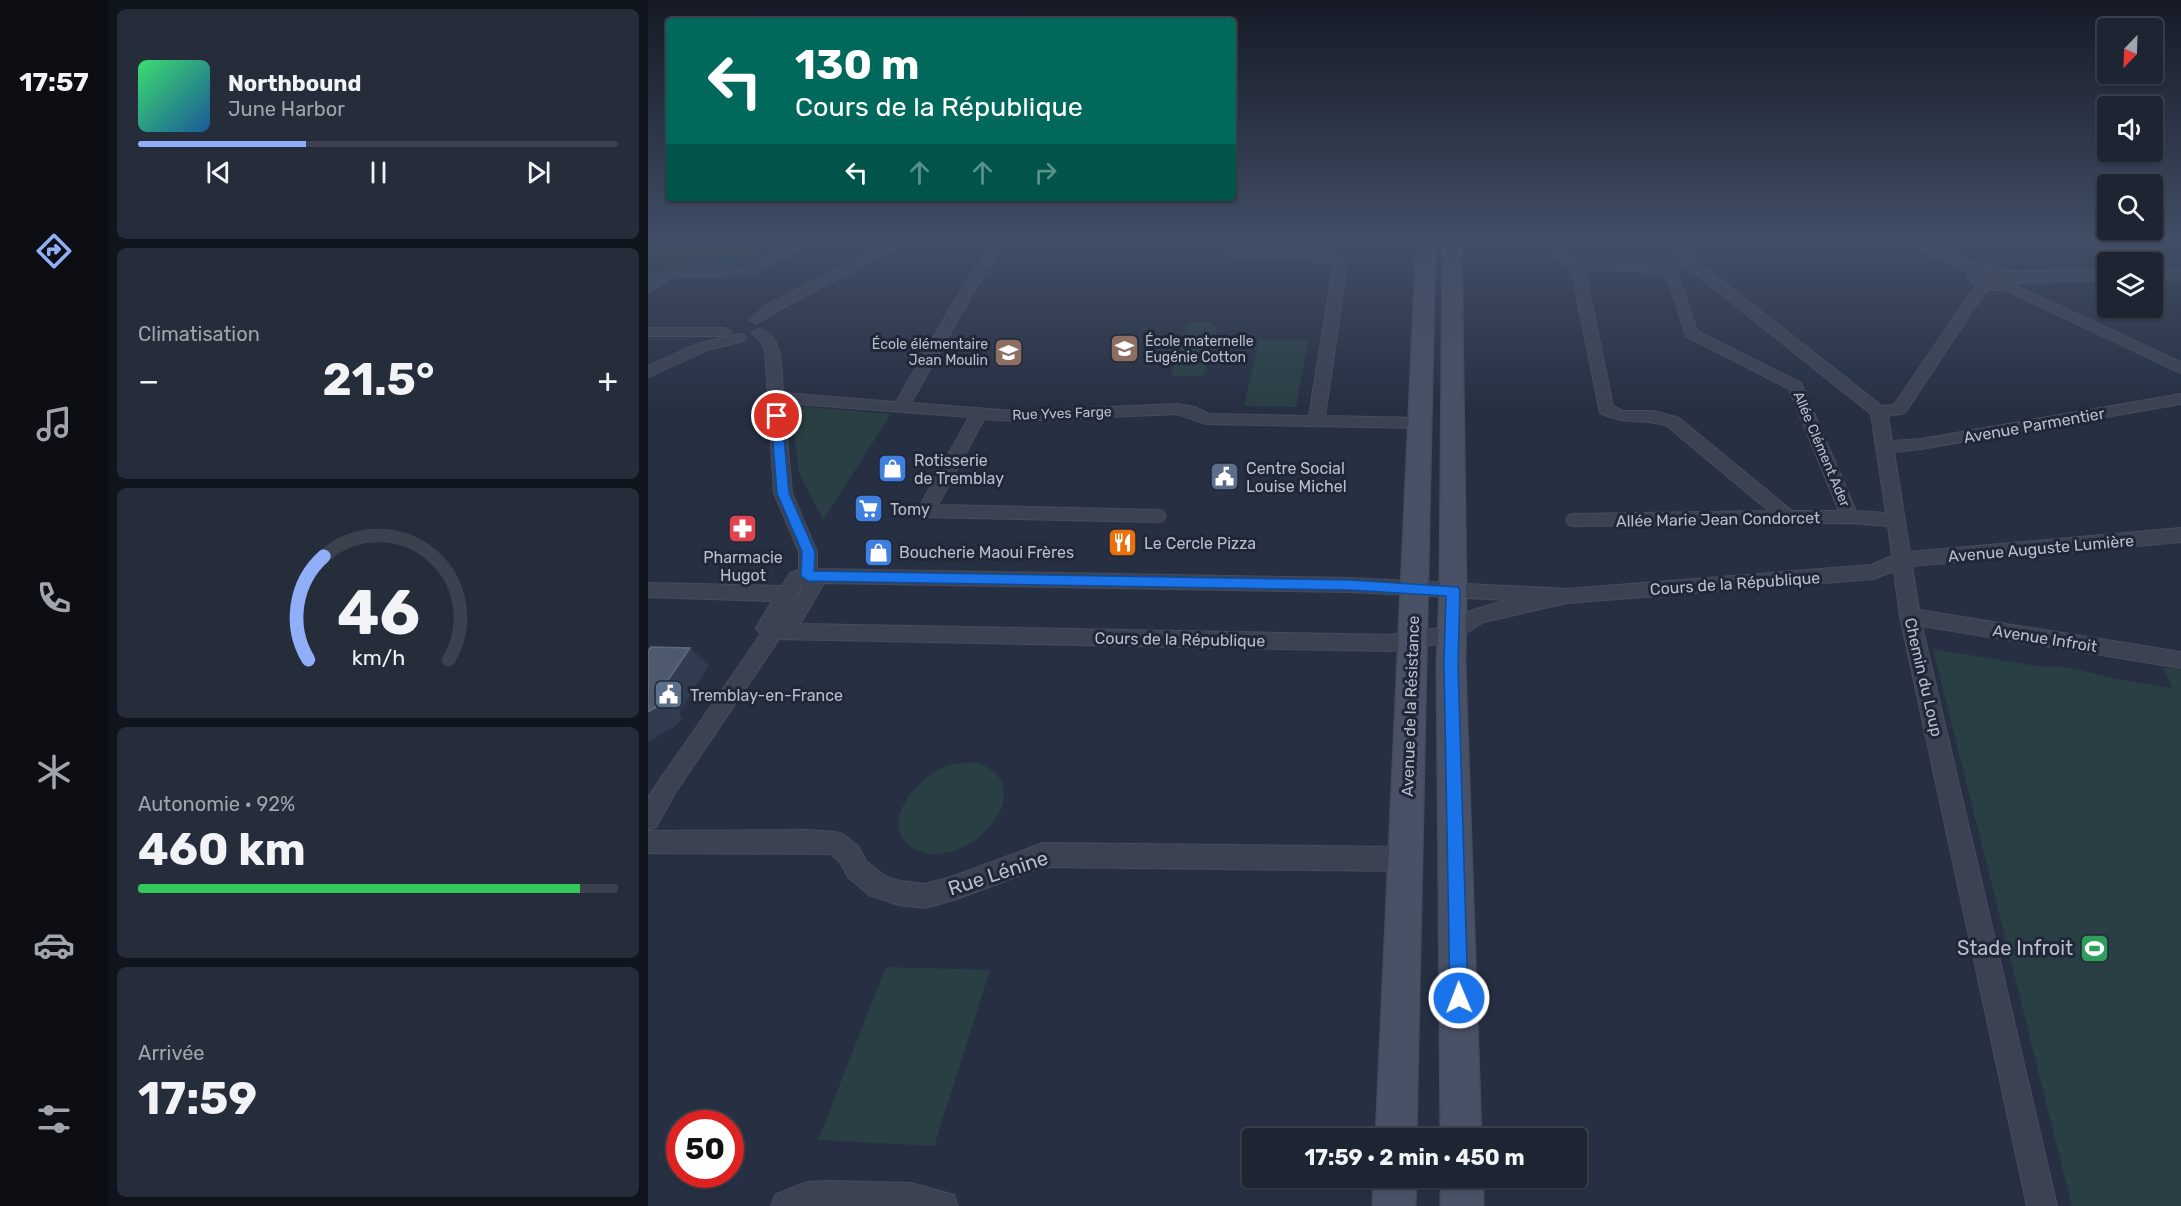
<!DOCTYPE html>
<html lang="fr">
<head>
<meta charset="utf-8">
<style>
	:root { --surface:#1d2432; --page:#252c3a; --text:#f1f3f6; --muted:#a0a4ac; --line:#3b414d; --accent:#91aff9 }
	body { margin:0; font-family:Rubik,sans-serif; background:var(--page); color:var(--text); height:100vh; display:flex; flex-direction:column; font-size:22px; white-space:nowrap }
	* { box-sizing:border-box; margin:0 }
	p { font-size:20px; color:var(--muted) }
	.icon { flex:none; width:33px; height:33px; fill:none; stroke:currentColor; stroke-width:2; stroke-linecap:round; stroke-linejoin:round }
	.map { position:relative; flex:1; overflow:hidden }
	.panel { display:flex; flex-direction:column; gap:9px; padding:9px; background:#10141c; width:540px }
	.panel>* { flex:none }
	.hud { position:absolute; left:18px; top:18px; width:570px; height:183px; border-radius:6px; box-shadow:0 2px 4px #0004,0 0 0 2px var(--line); background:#00695c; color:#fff; overflow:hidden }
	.needle { width:39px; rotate:203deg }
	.fabs { position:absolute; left:1449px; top:18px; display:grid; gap:12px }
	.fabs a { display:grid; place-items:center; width:66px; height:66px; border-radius:6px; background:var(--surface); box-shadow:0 2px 4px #0004,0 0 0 2px var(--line); font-size:30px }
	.speed { position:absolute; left:18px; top:1110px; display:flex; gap:12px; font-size:30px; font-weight:700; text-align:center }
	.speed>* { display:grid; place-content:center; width:78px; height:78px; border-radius:50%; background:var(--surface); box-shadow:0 2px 4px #0004,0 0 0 2px var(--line); line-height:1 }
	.speed .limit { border:9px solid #d22; background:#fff; color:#111 }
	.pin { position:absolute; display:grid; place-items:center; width:51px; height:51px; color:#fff; margin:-26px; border:3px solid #fff; border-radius:50%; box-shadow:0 2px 6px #0007 }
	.me { position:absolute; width:66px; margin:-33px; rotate:359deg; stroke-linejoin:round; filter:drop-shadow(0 0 4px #0008) }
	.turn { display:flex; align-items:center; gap:21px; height:126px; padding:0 30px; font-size:27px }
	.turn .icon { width:78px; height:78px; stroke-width:2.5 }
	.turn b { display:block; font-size:42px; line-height:51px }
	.lanes { display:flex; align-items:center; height:57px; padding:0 30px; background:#0003; justify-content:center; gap:30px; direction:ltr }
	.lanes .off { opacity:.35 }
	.big { font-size:45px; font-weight:700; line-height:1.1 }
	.panel .widget { flex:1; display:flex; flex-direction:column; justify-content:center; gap:9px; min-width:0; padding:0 21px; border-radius:9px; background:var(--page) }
	.panel .dial { align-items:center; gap:0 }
	.dial svg { height:156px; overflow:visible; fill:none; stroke:var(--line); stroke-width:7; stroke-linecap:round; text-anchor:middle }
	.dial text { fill:var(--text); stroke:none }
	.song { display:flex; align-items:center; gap:18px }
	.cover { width:72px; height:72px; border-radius:9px; background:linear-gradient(135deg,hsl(140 70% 55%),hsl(210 70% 35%)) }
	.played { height:6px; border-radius:3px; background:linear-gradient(90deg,var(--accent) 35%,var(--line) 35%) }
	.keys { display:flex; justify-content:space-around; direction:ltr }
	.heat { display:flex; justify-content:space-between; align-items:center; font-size:33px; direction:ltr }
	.charge { height:9px; border-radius:4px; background:linear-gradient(90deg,#34c759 92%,var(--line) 0) }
	.trip { position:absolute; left:594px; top:1128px; width:345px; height:60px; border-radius:6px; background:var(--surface); box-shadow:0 2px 4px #0004,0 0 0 2px var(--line); font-weight:700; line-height:60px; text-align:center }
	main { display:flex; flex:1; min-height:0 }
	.tabs { display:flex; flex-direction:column; width:108px; justify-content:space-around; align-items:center; background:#0c0e14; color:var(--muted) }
	.tabs .icon { width:42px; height:42px }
	.tabs .current { color:var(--accent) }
	.tabs b { font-size:27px; color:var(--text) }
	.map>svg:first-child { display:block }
	.green { fill:#293f44 }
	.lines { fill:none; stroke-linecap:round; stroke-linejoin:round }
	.minor-casing { stroke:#454c5c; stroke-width:2 }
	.tertiary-casing { stroke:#454c5c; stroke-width:3 }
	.secondary-casing { stroke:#454c5c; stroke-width:3 }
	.minor { fill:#3b4353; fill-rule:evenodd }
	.tertiary { fill:#3b4353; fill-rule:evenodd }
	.secondary { fill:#495166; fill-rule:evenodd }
	.shaded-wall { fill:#323c50 }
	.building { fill:#4f596d; stroke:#5f697c; stroke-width:1.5 }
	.route { fill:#1a73e8; stroke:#114b97; stroke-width:1.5 }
	.labels { text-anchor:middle; stroke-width:6; stroke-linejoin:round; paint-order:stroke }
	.far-poi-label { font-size:14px; fill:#b9becd; stroke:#202838; text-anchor:start }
	.far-street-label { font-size:14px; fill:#b9becd; stroke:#202838 }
	.street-label { font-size:16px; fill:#b9becd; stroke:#202838 }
	.poi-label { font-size:16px; fill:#b9becd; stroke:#202838; text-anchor:start }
	.near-street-label { font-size:20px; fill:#b9becd; stroke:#202838 }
	.near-poi-label { font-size:20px; fill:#b9becd; stroke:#202838; text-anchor:end }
</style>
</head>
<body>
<main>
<nav class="tabs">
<b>17:57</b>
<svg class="icon current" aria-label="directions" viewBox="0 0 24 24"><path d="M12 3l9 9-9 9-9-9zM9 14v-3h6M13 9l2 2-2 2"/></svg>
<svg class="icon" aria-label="music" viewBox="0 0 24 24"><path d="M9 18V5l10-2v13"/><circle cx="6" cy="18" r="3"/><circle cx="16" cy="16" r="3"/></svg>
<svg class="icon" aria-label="phone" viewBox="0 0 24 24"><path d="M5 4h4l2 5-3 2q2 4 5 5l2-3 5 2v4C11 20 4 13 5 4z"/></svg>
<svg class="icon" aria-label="climate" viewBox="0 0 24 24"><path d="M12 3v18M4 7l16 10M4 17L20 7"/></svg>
<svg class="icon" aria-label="car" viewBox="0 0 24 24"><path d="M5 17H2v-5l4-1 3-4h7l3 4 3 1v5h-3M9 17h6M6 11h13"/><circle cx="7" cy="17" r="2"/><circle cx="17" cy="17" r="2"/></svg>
<svg class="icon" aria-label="filters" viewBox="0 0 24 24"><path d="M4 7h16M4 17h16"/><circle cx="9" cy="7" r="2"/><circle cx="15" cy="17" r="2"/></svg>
</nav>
<section class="panel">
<div class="widget">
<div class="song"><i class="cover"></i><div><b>Northbound</b><p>June Harbor</p></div></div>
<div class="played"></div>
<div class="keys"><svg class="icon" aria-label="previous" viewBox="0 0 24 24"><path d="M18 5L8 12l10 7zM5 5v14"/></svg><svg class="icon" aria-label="pause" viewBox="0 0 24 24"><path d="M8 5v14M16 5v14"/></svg><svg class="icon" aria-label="next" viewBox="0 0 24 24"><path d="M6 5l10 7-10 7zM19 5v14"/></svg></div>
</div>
<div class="widget"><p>Climatisation</p>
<div class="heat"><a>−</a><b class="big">21.5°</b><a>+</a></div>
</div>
<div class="widget dial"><svg viewBox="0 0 100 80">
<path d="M14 69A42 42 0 1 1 86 69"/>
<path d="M14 69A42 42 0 0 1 22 16" stroke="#91aff9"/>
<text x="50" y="56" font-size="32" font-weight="700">46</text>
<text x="50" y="72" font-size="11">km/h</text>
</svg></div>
<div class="widget"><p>Autonomie · 92%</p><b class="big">460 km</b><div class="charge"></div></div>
<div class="widget"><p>Arrivée</p><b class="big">17:59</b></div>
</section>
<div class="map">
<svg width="1533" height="1206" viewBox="0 0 1533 1206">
	<rect width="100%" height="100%" fill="#273043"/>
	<!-- green -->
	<path class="green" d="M0 238H150L99 263 27 280H0Z
		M540 322H565L564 326 570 327 555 376H523Z
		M611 339 660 340 648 407 596 406Z
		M147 406 243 414 175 520 151 473 143 407Z
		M1285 649 1389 666 1418 667 1468 679 1524 688 1516 668 1533 669V1206H1424Z
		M327 762C402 786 314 879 265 848 230 826 266 782 291 769 303 763 314 763 327 762Z
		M238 967 342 970 286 1146 170 1140Z"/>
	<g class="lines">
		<defs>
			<path id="minor" d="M158 238H173L104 275 25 277 0 293V283L22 269 97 268Z
				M251 238H266L129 311 108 324 101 320 119 305Z
				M350 238H362L332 281 263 403 366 411 529 404 547 407 561 414 661 416 684 273 681 262 599 259 578 255 576 252 580 238H592L590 249 686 254 693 258 698 273 677 416 772 418 778 419 780 423 778 427 772 428 559 424 529 414 366 421 336 419 290 505 509 510 515 511 518 516 515 521 509 522 278 517 272 515 269 511 321 417 136 403 144 493 169 552V569L702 578 919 589 1223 565 1244 556 1240 526 1202 523 927 526 921 525 918 520 921 515 927 514 1121 511 1019 426C994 417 978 426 952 413L923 268 904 258 903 242 909 238 915 242 917 256 931 262 1022 264 1033 261 1016 238H1028L1032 243 1078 238H1114L1108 242 1038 250 1044 257 1234 406 1246 405 1325 289 1334 281H1344L1346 284 1335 295 1257 413 1240 416 1244 441 1273 439 1533 394V404L1273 449 1246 452 1262 552 1533 528V542L1264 566 1271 610 1533 652V668L1274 626 1409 1206H1379L1252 616 1246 571 1225 579 919 603 836 622 803 642 743 651 131 639 27 793 8 827 0 830V797L113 634 108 628 124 601 0 597V583L134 586 142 573 151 570V552L126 493 117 350 114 343 104 333 111 329C137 335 133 372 135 393L248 402 318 281ZM1039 267 1223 414 1238 513 1208 511 1153 383 1049 331 1029 270ZM937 270 1017 272 1038 336 1141 389 1191 511H1144L1031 418 1006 411H975L965 406ZM176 583 702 592 859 600 822 611 798 627 743 635 152 624ZM155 584 153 591 139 611Z
				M1358 281 1533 362V373L1353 288 1351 285 1353 282Z
				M0 328H77L84 332 77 336H0Z
				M91 334 96 335 98 338 96 341 59 350 0 377V366L49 344Z
				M158 830 188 832 196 835 210 846 218 861 237 876 251 881 277 884 306 876 395 843 757 847 766 851 769 859 766 867 757 871 395 867 306 900 277 908 251 905 221 895 200 877 192 862 183 854 0 853V831Z
				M182 1181 263 1183 306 1195 310 1206H123L127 1195 159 1182Z"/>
			<path id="tertiary" d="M1252 238C1284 235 1302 258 1331 264 1342 267 1352 264 1362 272L1460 270V280L1369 282 1366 287C1350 291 1331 291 1320 277L1321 272 1254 241ZM1337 274 1345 275 1351 279 1346 280Z
				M1504 269H1533V279H1504Z"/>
			<path id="secondary" d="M769 238H787L768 1138H728Z
				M795 238H813L818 591 817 663 833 1138H793L789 663 792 591Z
				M726 1178H768L767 1206H725Z
				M793 1178H835V1206H793Z"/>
		</defs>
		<!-- minor casing -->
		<use href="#minor" class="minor-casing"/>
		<!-- tertiary casing -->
		<use href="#tertiary" class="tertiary-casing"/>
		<!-- secondary casing -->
		<use href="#secondary" class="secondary-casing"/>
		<!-- minor -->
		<use href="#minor" class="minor"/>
		<!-- tertiary -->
		<use href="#tertiary" class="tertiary"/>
		<!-- secondary -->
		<use href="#secondary" class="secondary"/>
	</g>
	<!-- shaded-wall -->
	<path class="shaded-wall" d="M42 648 61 665 31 713 34 718 29 725 0 742V712L9 696Z"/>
	<!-- building -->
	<path class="building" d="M3 647 42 648 9 696 12 701 7 708 0 712V651Z"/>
	<!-- sky -->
	<linearGradient id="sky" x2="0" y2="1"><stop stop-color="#151a25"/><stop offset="0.59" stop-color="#414e66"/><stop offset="1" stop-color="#414e66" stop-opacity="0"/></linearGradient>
	<rect width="1533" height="406" fill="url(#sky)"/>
	<!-- route -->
	<path class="route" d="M129 412 134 416 141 493 167 552 166 571 702 580 810 587 812 591 810 663 820 998 818 1005 811 1008 804 1005 802 998 796 663 798 596 702 590 160 581 153 576 154 552 129 493 123 416Z"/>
	<!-- icons -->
	<defs>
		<symbol id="school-square" viewBox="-11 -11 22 22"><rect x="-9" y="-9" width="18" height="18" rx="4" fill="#8d6e63" stroke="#202838"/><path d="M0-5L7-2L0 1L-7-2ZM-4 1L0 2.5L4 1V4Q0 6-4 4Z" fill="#fff"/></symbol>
		<symbol id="shop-square" viewBox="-11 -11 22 22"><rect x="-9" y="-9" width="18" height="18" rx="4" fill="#3f7fe0" stroke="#202838"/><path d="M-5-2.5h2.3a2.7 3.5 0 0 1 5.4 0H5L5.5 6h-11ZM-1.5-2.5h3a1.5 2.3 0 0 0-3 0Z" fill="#fff"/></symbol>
		<symbol id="civic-square" viewBox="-11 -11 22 22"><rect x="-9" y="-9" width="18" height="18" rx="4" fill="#5c6f8a" stroke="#202838"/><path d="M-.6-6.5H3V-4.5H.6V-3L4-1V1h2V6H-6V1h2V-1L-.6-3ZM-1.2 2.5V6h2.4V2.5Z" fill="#fff"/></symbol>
		<symbol id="supermarket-square" viewBox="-11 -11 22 22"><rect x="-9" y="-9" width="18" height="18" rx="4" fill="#3f7fe0" stroke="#202838"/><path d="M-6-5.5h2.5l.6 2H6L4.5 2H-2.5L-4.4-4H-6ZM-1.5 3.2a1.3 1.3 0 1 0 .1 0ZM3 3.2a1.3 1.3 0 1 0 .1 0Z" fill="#fff"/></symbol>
		<symbol id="pharmacy-square" viewBox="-11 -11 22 22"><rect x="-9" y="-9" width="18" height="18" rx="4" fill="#e0444e" stroke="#202838"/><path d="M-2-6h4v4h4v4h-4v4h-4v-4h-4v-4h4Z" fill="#fff"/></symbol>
		<symbol id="restaurant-square" viewBox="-11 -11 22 22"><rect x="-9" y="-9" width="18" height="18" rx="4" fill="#e8710a" stroke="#202838"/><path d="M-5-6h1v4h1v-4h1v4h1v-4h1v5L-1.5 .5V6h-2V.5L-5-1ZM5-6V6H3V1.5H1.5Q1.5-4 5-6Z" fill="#fff"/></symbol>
		<symbol id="stadium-square" viewBox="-11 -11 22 22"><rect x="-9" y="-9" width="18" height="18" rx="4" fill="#2e9e5b" stroke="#202838"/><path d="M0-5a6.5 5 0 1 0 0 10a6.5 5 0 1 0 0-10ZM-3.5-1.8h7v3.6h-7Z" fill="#fff"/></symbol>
	</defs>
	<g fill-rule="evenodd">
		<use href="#school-square" x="460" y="332" width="33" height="33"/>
		<use href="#school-square" x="344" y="336" width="33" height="33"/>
		<use href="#shop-square" x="228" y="452" width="33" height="33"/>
		<use href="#civic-square" x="560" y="460" width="33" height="33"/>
		<use href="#supermarket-square" x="204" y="492" width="33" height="33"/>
		<use href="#pharmacy-square" x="78" y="512" width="33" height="33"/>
		<use href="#restaurant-square" x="458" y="526" width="33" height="33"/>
		<use href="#shop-square" x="214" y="536" width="33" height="33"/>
		<use href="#civic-square" x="4" y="678" width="33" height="33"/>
		<use href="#stadium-square" x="1430" y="932" width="33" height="33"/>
	</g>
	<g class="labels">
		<!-- far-poi labels -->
		<g class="far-poi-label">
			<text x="497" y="346">École maternelle<tspan x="497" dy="16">Eugénie Cotton</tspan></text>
			<text x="340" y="349" text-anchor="end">École élémentaire<tspan x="340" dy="16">Jean Moulin</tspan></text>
		</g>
		<!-- far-street labels -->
		<g class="far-street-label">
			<text transform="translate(414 413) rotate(-2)" y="5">Rue Yves Farge</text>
			<text transform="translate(1174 449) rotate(67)" y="5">Allée Clément Ader</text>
		</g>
		<!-- street labels -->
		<g class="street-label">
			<text transform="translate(1386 425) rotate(-10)" y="6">Avenue Parmentier</text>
			<text transform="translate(1070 519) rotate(-1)" y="6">Allée Marie Jean Condorcet</text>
			<text transform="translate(1393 548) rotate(-5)" y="6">Avenue Auguste Lumière</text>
			<text transform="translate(1087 583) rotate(-4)" y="6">Cours de la République</text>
			<text transform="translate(1397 638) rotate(9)" y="6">Avenue Infroit</text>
			<text transform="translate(532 639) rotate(1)" y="6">Cours de la République</text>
			<text transform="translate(1276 677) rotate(77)" y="6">Chemin du Loup</text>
			<text transform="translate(762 706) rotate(-88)" y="6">Avenue de la Résistance</text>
		</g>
		<!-- poi labels -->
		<g class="poi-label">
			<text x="266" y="466">Rotisserie<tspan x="266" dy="18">de Tremblay</tspan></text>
			<text x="598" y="474">Centre Social<tspan x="598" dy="18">Louise Michel</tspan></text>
			<text x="242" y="515">Tomy</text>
			<text x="496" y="549">Le Cercle Pizza</text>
			<text x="251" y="558">Boucherie Maoui Frères</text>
			<text x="95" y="563" text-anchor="middle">Pharmacie<tspan x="95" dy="18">Hugot</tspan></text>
			<text x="42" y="701">Tremblay-en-France</text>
		</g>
		<!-- near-street labels -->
		<g class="near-street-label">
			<text transform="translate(350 873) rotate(-18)" y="7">Rue Lénine</text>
		</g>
		<!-- near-poi labels -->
		<g class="near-poi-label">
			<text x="1425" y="955">Stade Infroit</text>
		</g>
	</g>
</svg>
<div class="fabs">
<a><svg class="needle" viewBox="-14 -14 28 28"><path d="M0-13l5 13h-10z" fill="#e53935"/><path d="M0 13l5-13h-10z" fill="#a0a4ac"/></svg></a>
<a><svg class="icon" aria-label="sound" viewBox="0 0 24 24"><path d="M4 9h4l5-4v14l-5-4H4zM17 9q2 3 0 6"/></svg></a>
<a><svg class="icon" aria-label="search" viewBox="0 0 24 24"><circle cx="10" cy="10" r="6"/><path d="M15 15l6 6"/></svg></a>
<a><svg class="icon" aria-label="layers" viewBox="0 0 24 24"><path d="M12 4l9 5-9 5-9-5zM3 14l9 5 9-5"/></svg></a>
</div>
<div class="speed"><div class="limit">50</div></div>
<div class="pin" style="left:129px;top:416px;background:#d93025"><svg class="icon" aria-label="arrive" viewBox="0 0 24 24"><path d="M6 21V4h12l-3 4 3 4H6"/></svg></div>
<svg class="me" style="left:811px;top:998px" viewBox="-20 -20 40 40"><circle r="17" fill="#1a73e8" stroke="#fff" stroke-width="3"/><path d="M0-11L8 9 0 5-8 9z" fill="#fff"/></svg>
<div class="trip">17:59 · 2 min · 450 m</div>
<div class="hud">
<div class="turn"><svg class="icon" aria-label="left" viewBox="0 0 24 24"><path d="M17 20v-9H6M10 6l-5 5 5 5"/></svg><div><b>130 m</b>Cours de la République</div></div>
<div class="lanes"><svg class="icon" aria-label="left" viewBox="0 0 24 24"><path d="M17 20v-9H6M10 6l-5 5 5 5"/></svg><svg class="icon off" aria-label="ahead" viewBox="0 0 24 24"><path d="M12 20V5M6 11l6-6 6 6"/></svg><svg class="icon off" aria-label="ahead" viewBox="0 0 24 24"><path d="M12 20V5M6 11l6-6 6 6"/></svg><svg class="icon off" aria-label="right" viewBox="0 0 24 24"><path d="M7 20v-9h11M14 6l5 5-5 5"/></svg></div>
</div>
</div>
</main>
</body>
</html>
